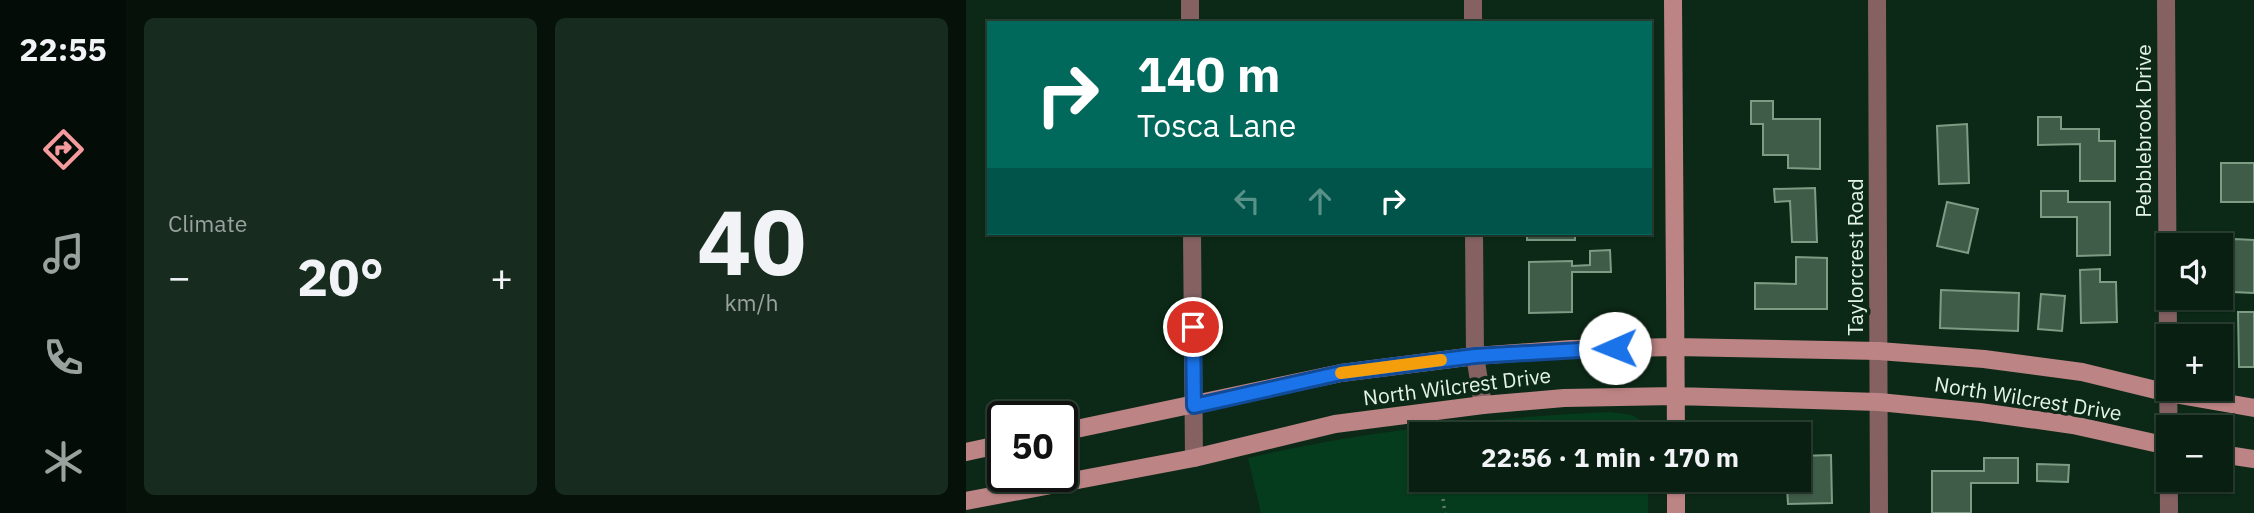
<!DOCTYPE html>
<html lang="en">
<head>
<meta charset="utf-8">
<style>
	:root { --surface:#091f11; --page:#172c1f; --text:#f1f3f6; --muted:#99a29f; --line:#293d31; --accent:#f59b9e }
	body { margin:0; font-family:"IBM Plex Sans",sans-serif; background:var(--page); color:var(--text); height:100vh; display:flex; flex-direction:column; font-size:26px; white-space:nowrap }
	* { box-sizing:border-box; margin:0 }
	p { font-size:23px; color:var(--muted) }
	.icon { flex:none; width:38px; height:38px; fill:none; stroke:currentColor; stroke-width:2; stroke-linecap:round; stroke-linejoin:round }
	.map { position:relative; flex:1; overflow:hidden }
	.details { display:flex; flex-direction:column; gap:18px; padding:18px; background:#051109; width:840px }
	.details>* { flex:none }
	.banner { position:absolute; left:21px; top:21px; width:665px; height:214px; border-radius:0px; box-shadow:0 2px 5px #0004,0 0 0 2px var(--line); background:#00695c; color:#fff; overflow:hidden }
	.buttons { position:absolute; left:1190px; top:233px; display:grid; gap:14px }
	.buttons a { display:grid; place-items:center; width:77px; height:77px; border-radius:0px; background:var(--surface); box-shadow:0 2px 5px #0004,0 0 0 2px var(--line); font-size:35px }
	.speed { position:absolute; left:21px; top:401px; display:flex; gap:14px; font-size:35px; font-weight:700; text-align:center }
	.speed>* { display:grid; place-content:center; width:91px; height:91px; border-radius:50%; background:var(--surface); box-shadow:0 2px 5px #0004,0 0 0 2px var(--line); line-height:1 }
	.speed .limit { border:4px solid #111; border-radius:10px; background:#fff; color:#111 }
	.pin { position:absolute; display:grid; place-items:center; width:60px; height:60px; color:#fff; margin:-30px; border:4px solid #fff; border-radius:50%; box-shadow:0 2px 7px #0007 }
	.me { position:absolute; width:77px; margin:-38px; rotate:269deg; stroke-linejoin:round; filter:drop-shadow(0 0 5px #0008) }
	.turn { display:flex; align-items:center; gap:24px; height:147px; padding:0 35px; font-size:32px }
	.turn .icon { width:91px; height:91px; stroke-width:2.5 }
	.turn b { display:block; font-size:49px; line-height:60px }
	.lanes { display:flex; align-items:center; height:66px; padding:0 35px; background:#0003; justify-content:center; gap:35px; direction:ltr }
	.lanes .off { opacity:.35 }
	.big { font-size:52px; font-weight:800; line-height:1.1 }
	.details .card { flex:1; display:flex; flex-direction:column; justify-content:center; gap:10px; min-width:0; padding:0 24px; border-radius:10px; background:var(--page) }
	.details .dial { align-items:center; gap:0 }
	.dial b { font-size:91px; line-height:1 }
	.heat { display:flex; justify-content:space-between; align-items:center; font-size:38px; direction:ltr }
	.details .tiles { flex:1; display:grid; gap:18px; grid-template-columns:repeat(2,1fr) }
	.trip { position:absolute; left:443px; top:422px; width:402px; height:70px; border-radius:0px; background:var(--surface); box-shadow:0 2px 5px #0004,0 0 0 2px var(--line); font-weight:800; line-height:70px; text-align:center }
	main { display:flex; flex:1; min-height:0 }
	.tab-bar { display:flex; flex-direction:column; width:126px; justify-content:space-around; align-items:center; background:#040c07; color:var(--muted) }
	.tab-bar .icon { width:49px; height:49px }
	.tab-bar .selected { color:var(--accent) }
	.tab-bar b { font-size:32px; color:var(--text) }
	.map>svg:first-child { display:block }
	.green { fill:#063c1e }
	.building { fill:#3e5c47; stroke:#7c9c84; stroke-width:2 }
	.lines { fill:none; stroke-linecap:round; stroke-linejoin:round }
	.path { stroke:#617969; stroke-width:3.5; stroke-dasharray:2 5; stroke-linecap:butt }
	.street { stroke:#856162; stroke-width:18 }
	.secondary { stroke:#bd8485; stroke-width:18 }
	.route-casing { stroke:#114b97; stroke-width:18 }
	.route { stroke:#1a73e8; stroke-width:12 }
	.slow { stroke:#f59e0b; stroke-width:12 }
	.labels { text-anchor:middle; stroke-width:7; stroke-linejoin:round; paint-order:stroke }
	.street-label { font-size:21px; fill:#e3f4e7; stroke:#0c2917 }
</style>
</head>
<body>
<main>
<nav class="tab-bar">
<b>22:55</b>
<svg class="icon selected" aria-label="directions" viewBox="0 0 24 24"><path d="M12 3l9 9-9 9-9-9zM9 14v-3h6M13 9l2 2-2 2"/></svg>
<svg class="icon" aria-label="music" viewBox="0 0 24 24"><path d="M9 18V5l10-2v13"/><circle cx="6" cy="18" r="3"/><circle cx="16" cy="16" r="3"/></svg>
<svg class="icon" aria-label="phone" viewBox="0 0 24 24"><path d="M5 4h4l2 5-3 2q2 4 5 5l2-3 5 2v4C11 20 4 13 5 4z"/></svg>
<svg class="icon" aria-label="climate" viewBox="0 0 24 24"><path d="M12 3v18M4 7l16 10M4 17L20 7"/></svg>
</nav>
<section class="details">
<div class="tiles">
<div class="card"><p>Climate</p>
<div class="heat"><a>−</a><b class="big">20°</b><a>+</a></div>
</div>
<div class="card dial"><b>40</b><p>km/h</p></div>
</div>
</section>
<div class="map">
<svg width="1288" height="513" viewBox="0 0 1288 513">
	<rect width="100%" height="100%" fill="#0c2917"/>
	<!-- green -->
	<path class="green" d="M643 412C660 415 675 411 681 434H455V480H682V513H295L282 458C401 430 521 418 643 412Z"/>
	<!-- building -->
	<path class="building" d="M785 101H807V119H854V169L822 168V155H797V124H785Z
		M1072 117H1095V129H1133V141H1149V181H1114V144L1072 145Z
		M1001 124 1003 183 973 184 971 126Z
		M1255 163H1288V202H1255Z
		M849 188 851 242H826L824 201 809 202 808 189Z
		M1075 191H1102V202H1144V255L1111 256V217H1075Z
		M981 202 1012 209 1002 253 971 246Z
		M561 233H609V240H561Z
		M1268 239 1288 240V293L1267 292Z
		M644 250 645 272H606V312L563 313V262L606 261V266L624 265V251Z
		M830 257 861 258V309H789V283L830 284Z
		M1134 269V282H1150L1151 322 1115 323 1114 270Z
		M975 290 1053 293 1052 331 974 328Z
		M1075 294 1099 296 1096 331 1072 329Z
		M1272 312H1288V367H1273Z
		M865 455 866 503 822 504 821 487H831V480H833V456Z
		M1018 458H1052V483H1005V513H966V471H1018Z
		M1071 464 1103 465 1102 482 1071 481Z"/>
	<g class="lines">
		<!-- path -->
		<path class="path" d="M477 499 479 513"/>
		<!-- street -->
		<path class="street" d="M224 0V23
			M507 0V23
			M911 0 913 513
			M1200 0 1203 513
			M226 233 228 458
			M508 233 509 356 517 405"/>
		<!-- secondary -->
		<path class="secondary" d="M707 0 710 434
			M96 432 375 373 509 356 605 349 710 347 913 351 1018 359 1116 372 1202 393 1288 408
			M0 452 37 444
			M1255 454 1288 459
			M710 480V513
			M0 501 228 458 369 424 517 405 598 398 709 396 913 402 1014 412 1107 425 1202 446"/>
	</g>
	<g class="lines">
		<defs>
			<path id="route" d="M227 327 228 406 375 373 509 356 649 348"/>
		</defs>
		<!-- route casing -->
		<use href="#route" class="route-casing"/>
		<!-- route -->
		<use href="#route" class="route"/>
		<!-- slow -->
		<path class="slow" d="M375 373 475 360"/>
	</g>
	<g class="labels">
		<!-- street labels -->
		<g class="street-label">
			<text transform="translate(1178 131) rotate(-90)" y="7">Pebblebrook Drive</text>
			<text transform="translate(890 257) rotate(-90)" y="7">Taylorcrest Road</text>
			<text transform="translate(491 387) rotate(-7)" y="7">North Wilcrest Drive</text>
			<text transform="translate(1062 399) rotate(9)" y="7">North Wilcrest Drive</text>
		</g>
	</g>
</svg>
<div class="buttons">
<a><svg class="icon" aria-label="sound" viewBox="0 0 24 24"><path d="M4 9h4l5-4v14l-5-4H4zM17 9q2 3 0 6"/></svg></a>
<a>+</a>
<a>−</a>
</div>
<div class="speed"><div class="limit">50</div></div>
<div class="pin" style="left:227px;top:327px;background:#d93025"><svg class="icon" aria-label="arrive" viewBox="0 0 24 24"><path d="M6 21V4h12l-3 4 3 4H6"/></svg></div>
<svg class="me" style="left:649px;top:348px" viewBox="-20 -20 40 40"><circle r="19" fill="#fff"/><path d="M0-13L10 11 0 6-10 11z" fill="#1a73e8"/></svg>
<div class="trip">22:56 · 1 min · 170 m</div>
<div class="banner">
<div class="turn"><svg class="icon" aria-label="right" viewBox="0 0 24 24"><path d="M7 20v-9h11M14 6l5 5-5 5"/></svg><div><b>140 m</b>Tosca Lane</div></div>
<div class="lanes"><svg class="icon off" aria-label="left" viewBox="0 0 24 24"><path d="M17 20v-9H6M10 6l-5 5 5 5"/></svg><svg class="icon off" aria-label="ahead" viewBox="0 0 24 24"><path d="M12 20V5M6 11l6-6 6 6"/></svg><svg class="icon" aria-label="right" viewBox="0 0 24 24"><path d="M7 20v-9h11M14 6l5 5-5 5"/></svg></div>
</div>
</div>
</main>
</body>
</html>
